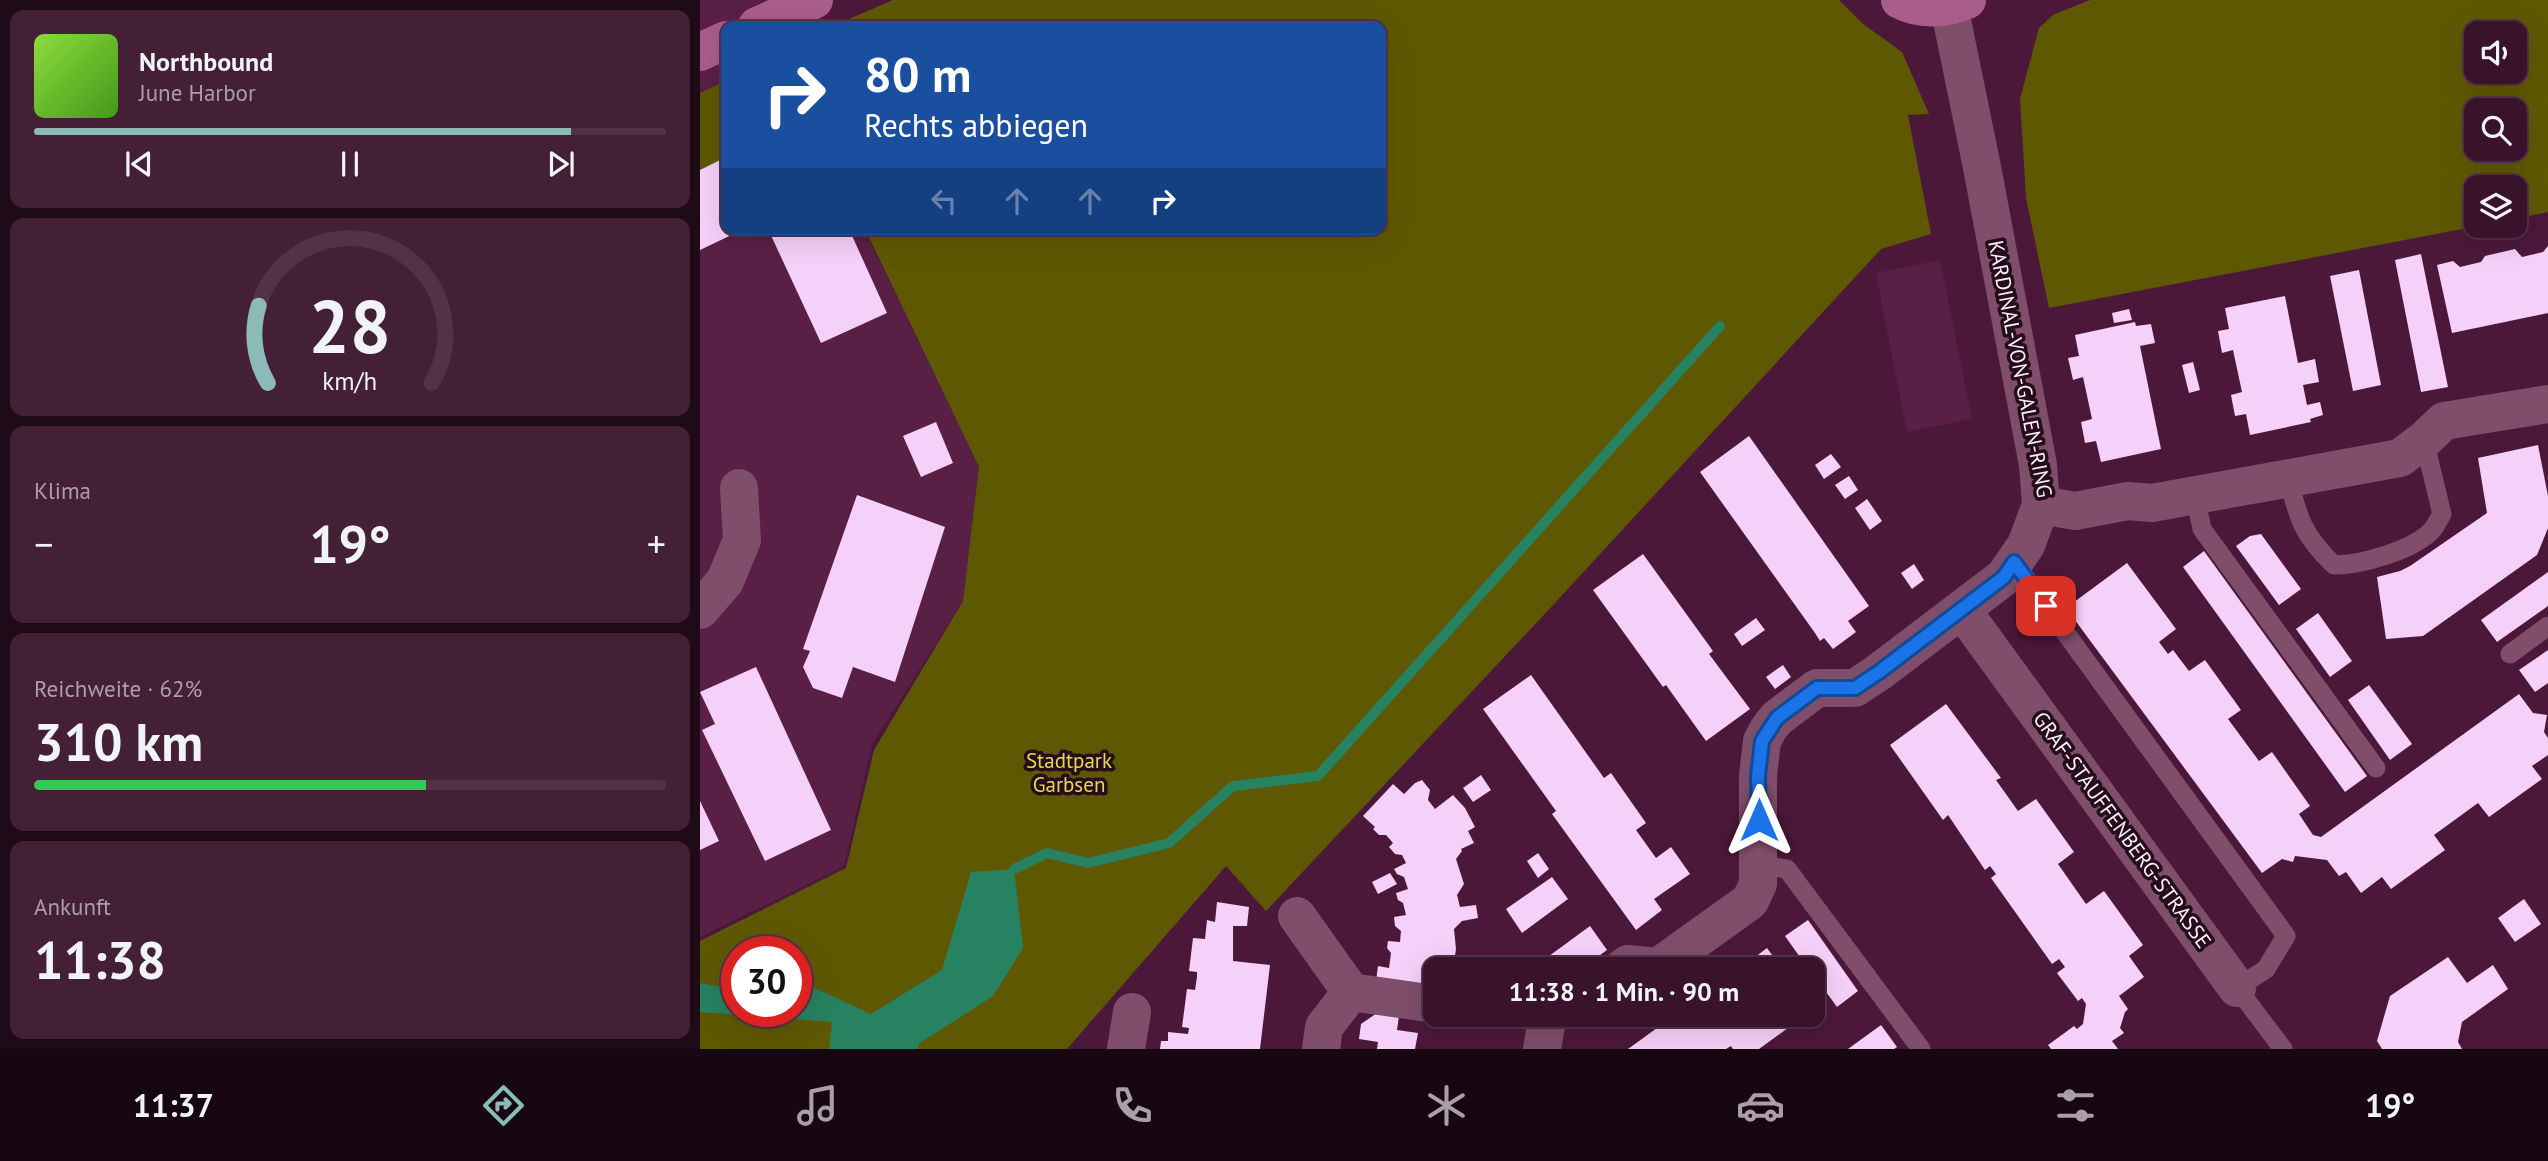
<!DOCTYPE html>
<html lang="de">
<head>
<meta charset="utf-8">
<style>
	:root { --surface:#39122b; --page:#442037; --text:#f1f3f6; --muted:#ab9ea9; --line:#533247; --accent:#8bbbb9 }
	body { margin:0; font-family:"PT Sans",sans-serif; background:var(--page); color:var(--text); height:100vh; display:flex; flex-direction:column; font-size:26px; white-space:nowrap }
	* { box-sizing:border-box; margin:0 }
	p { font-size:23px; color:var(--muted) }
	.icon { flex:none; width:38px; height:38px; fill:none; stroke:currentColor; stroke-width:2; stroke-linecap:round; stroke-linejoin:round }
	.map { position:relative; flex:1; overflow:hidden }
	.sheet { display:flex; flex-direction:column; gap:10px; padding:10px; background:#1f0a18; width:700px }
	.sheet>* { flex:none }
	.hud { position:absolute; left:21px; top:21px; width:665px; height:214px; border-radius:14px; box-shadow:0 7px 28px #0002,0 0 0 2px var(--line); background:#1a4fa0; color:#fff; overflow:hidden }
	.buttons { position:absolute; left:1764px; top:21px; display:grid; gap:14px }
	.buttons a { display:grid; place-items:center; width:63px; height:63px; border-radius:14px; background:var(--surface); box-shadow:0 7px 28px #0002,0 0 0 2px var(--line); font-size:35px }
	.speed { position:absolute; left:21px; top:936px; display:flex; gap:14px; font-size:35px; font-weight:700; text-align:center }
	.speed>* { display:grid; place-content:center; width:91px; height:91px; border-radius:50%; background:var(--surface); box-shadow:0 7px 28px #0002,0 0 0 2px var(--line); line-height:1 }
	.speed .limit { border:10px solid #d22; background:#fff; color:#111 }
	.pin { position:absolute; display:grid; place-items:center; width:60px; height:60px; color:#fff; margin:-30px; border-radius:14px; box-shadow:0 4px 10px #0006 }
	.me { position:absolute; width:77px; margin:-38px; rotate:0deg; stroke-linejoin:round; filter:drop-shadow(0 0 5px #0008) }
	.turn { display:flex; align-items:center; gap:24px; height:147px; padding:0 28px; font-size:32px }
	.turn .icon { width:91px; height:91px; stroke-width:2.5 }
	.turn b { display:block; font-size:49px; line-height:60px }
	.lanes { display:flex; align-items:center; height:66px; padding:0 28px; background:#0003; justify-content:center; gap:35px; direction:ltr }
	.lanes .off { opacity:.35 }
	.big { font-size:52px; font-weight:700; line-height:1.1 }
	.sheet .tile { flex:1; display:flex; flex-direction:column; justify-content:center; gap:10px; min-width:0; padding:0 24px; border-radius:14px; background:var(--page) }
	.sheet .dial { align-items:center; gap:0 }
	.dial svg { height:182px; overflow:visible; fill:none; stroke:var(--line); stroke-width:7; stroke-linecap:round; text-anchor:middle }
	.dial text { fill:var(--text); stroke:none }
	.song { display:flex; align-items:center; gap:21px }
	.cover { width:84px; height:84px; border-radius:10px; background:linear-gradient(135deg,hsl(90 70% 55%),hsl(100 70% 35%)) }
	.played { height:7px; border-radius:4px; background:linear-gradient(90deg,var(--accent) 85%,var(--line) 85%) }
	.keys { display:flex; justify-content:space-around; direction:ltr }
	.heat { display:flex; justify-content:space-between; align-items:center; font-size:38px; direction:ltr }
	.charge { height:10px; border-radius:5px; background:linear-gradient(90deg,#34c759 62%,var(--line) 0) }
	.trip { position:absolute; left:723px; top:957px; width:402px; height:70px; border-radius:14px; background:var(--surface); box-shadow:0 7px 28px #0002,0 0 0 2px var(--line); font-weight:700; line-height:70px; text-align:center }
	.tabs { display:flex; height:112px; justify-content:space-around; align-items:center; background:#170711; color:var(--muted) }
	.tabs .icon { width:49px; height:49px }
	.tabs .selected { color:var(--accent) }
	.tabs b { font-size:32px; color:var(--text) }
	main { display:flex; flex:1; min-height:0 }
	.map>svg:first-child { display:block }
	.built { fill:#5a1f45 }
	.green { fill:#5f5803; fill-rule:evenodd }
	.water { fill:#278261 }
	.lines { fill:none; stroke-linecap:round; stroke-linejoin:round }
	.stream { stroke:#278261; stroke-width:10 }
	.building { fill:#f5d0f8 }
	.lane { stroke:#7e4e6a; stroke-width:19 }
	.street { stroke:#7e4e6a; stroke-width:38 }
	.secondary { stroke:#a95d8b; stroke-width:38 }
	.route-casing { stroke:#114b97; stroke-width:18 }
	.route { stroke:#1a73e8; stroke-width:12 }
	.labels { text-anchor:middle; stroke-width:7; stroke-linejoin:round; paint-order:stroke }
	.street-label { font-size:21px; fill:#fff0f8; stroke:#250d1c }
	.park-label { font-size:21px; fill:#e6da4b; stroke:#250d1c }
</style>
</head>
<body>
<main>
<section class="sheet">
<div class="tile">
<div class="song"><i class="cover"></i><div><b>Northbound</b><p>June Harbor</p></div></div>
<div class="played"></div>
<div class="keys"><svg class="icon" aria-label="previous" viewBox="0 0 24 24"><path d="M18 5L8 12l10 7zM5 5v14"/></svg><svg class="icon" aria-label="pause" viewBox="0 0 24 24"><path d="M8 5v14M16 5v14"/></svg><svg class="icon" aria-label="next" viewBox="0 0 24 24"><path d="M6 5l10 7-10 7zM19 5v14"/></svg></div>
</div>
<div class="tile dial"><svg viewBox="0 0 100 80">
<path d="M14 69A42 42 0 1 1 86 69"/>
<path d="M14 69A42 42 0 0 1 10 35" stroke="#8bbbb9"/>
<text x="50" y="56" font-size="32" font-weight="700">28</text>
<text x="50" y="72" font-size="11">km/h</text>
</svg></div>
<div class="tile"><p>Klima</p>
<div class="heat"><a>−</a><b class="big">19°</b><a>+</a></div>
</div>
<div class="tile"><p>Reichweite · 62%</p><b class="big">310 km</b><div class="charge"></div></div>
<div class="tile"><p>Ankunft</p><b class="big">11:38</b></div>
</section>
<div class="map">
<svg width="1848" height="1049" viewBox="0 0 1848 1049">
	<rect width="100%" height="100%" fill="#4c1839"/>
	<!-- built -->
	<path class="built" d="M0 0H66L53 6 63 26H26V229H164L279 467 263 601 172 744 144 866 0 937Z
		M1240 260 1272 419 1207 432 1176 273Z"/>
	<!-- green -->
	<path class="green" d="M193 0H1139L1163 24 1202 52 1229 114 1208 115 1231 234 1181 249 854 604 566 911 526 866 367 1049H0V941L146 868 174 750 263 601 279 467 165 229H681V26H133ZM37 952H96V1012H37Z
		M1390 0H1848V212L1815 219V187H1776L1778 226 1349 308 1326 198 1320 99 1339 28 1353 15ZM1815 33V72H1776V33ZM1815 110V149H1776V110Z
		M26 81V157L0 170V93Z"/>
	<!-- water -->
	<path class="water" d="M314 869 323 948 293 996 220 1043 217 1049H129L132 1022 0 1012V983L16 986 37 984V1012H96L97 980 171 1014 242 970 271 872Z"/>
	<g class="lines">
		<!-- stream -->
		<path class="stream" d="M314 869 347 853 388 863 469 843 533 786 618 776 1020 326"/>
	</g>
	<!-- building -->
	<path class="building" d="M26 157V229H44L0 250V170Z
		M68 229H149L187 313 121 343Z
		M1848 246V313L1752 333 1737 265 1753 261 1760 267 1781 262 1785 256 1815 249 1822 257 1843 252Z
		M1721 254 1748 387 1721 392 1695 260Z
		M1659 270 1681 385 1653 391 1630 276Z
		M1585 296 1598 363 1615 359 1619 382 1603 385 1607 405 1620 402 1623 415 1610 419 1611 422 1550 435 1546 414 1535 416 1531 395 1542 392 1533 350 1522 353 1518 331 1529 329 1525 308Z
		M1429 309 1432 320 1414 323 1412 313Z
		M1435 322 1436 326 1451 324 1455 343 1440 346 1461 449 1401 462 1396 441 1385 443 1381 422 1392 419 1383 377 1373 380 1368 358 1379 356 1375 335Z
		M1493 362 1500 390 1489 393 1482 365Z
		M236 422 253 463 221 477 203 436Z
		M1049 436 1169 606 1148 621 1156 632 1133 649 1124 638 1120 641 1115 633 1000 472Z
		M1838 445 1848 496V528L1837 555 1723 636 1686 639 1677 577 1700 571 1710 566 1787 513 1778 458Z
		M1131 454 1141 467 1124 479 1115 465Z
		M1149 476 1158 490 1145 499 1135 485Z
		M157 495 245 527 195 682 153 667 142 698 113 688 103 667 110 651 103 649Z
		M1167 499 1182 521 1170 530 1155 508Z
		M1561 534 1601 589 1579 605 1536 546 1550 536Z
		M1504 551 1667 776 1645 792 1483 567Z
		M943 554 1013 651 1009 654 1050 709 1006 741 966 685 963 687 893 590Z
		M1427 563 1476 629 1459 642 1468 654 1473 650 1489 671 1505 660 1541 710 1528 719 1559 761 1572 752 1610 806 1599 814 1613 835 1621 837 1819 694 1833 713 1847 715 1844 732 1848 738V755L1832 766 1842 779 1789 817 1778 803 1734 835 1745 850 1691 889 1682 877 1661 893 1646 872 1639 876 1627 860 1595 856 1593 862 1582 859 1562 873 1366 608Z
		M1214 564 1224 580 1212 589 1201 573Z
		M1848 572V606L1797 642 1781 620Z
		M1618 613 1652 661 1630 677 1596 629Z
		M1056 618 1065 630 1042 646 1034 634Z
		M1848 650V683L1835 692 1819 670Z
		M1083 665 1091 677 1075 689 1066 677Z
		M56 667 131 830 65 861 2 730 15 724 0 692Z
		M831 675 904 778 911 773 946 823 936 830 956 858 971 847 990 874 954 899 962 910 936 930 852 814 856 811 783 709Z
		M1669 685 1712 744 1690 760 1648 700Z
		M1246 704 1301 778 1296 780 1318 811 1336 799 1374 852 1358 864 1386 904 1404 891 1443 945 1429 956 1444 977 1419 996 1428 1009 1425 1012 1420 1028 1424 1033 1412 1041 1418 1049H1351L1348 1045 1374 1026 1377 1029 1383 1024 1386 1004 1382 998 1378 1001 1357 973 1365 967 1359 959 1352 964 1291 878 1296 874 1290 866 1285 870 1248 815 1243 820 1190 745Z
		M781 775 791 790 773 802 763 788Z
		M722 780 730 790 728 800 735 809 753 795 765 808 775 827 768 831 774 843 761 849 762 851 756 859 764 884 757 895 760 907 776 905 778 918 762 921 754 929 756 949 753 970H735V989L676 981 678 966 689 968 691 953 687 948 688 941 700 942 701 931 695 926 694 917 706 915 703 903 698 900 696 893 708 889 704 877 697 874 694 869 706 863 702 855 695 854 689 847 693 843 686 835H679L673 829 675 827 663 816 693 784 704 794 715 783Z
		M0 801 19 841 0 850Z
		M838 853 849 869 838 878 827 861Z
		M690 873 697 884 678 894 672 882Z
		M852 877 868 899 822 933 806 909Z
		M1824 899 1841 924 1815 942 1798 918Z
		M517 902 549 907 547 926H533V961L570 965 560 1049H460L461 1041H468V1032L488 1034 489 1028 482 1027 487 989 495 990 497 977V972L489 971 493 938 505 939 507 920 515 922Z
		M1108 920 1158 991 1137 1007 1113 974V970H1109L1085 936Z
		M890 926 907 950 880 970H830Z
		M1067 948 1083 970H1038Z
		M1748 957 1767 983 1793 965 1808 989 1762 1022 1758 1042 1762 1049H1682L1677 1041 1690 996Z
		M677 1013 699 1016 697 1030 718 1033 715 1049H677L678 1042 659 1039 661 1024Z
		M975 1015H1085L1092 1025 1059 1049H1033L1031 1046 1026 1049H928Z
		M1181 1025 1197 1047 1194 1049H1148Z"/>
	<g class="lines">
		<!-- lane -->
		<path class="lane" d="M1588 479C1599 520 1603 535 1634 565 1661 565 1715 550 1733 529 1736 525 1739 519 1742 514L1724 440
			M1495 496 1502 529 1676 768
			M1314 562 1586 936 1566 969 1537 988 1583 1049
			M1810 654 1848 626
			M1059 865 1087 869 1221 1049"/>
		<!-- street -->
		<path class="street" d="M1341 505 1375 511 1428 501 1452 503 1700 458 1724 440 1744 421 1848 404
			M0 610 25 581 42 540 39 488
			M1262 610 1537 988
			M597 916 651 992 735 1004
			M920 970 928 964 958 967 1050 901 1058 884V776L1062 741 1069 728 1077 718 1117 688H1155L1179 672 1304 577 1326 545 1341 505 1338 465 1282 167 1249 6
			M426 1049 432 1012
			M621 1049 624 1027 651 992
			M842 1049 847 1019 853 1015"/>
		<!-- secondary -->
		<path class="secondary" d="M1200 0C1221 11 1246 9 1267 0
			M57 26 114 0
			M0 52 26 40"/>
	</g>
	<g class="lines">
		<defs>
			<path id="route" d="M1059 820 1058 776 1062 741 1077 718 1117 688H1155L1179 672 1304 577 1314 562 1346 606"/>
		</defs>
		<!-- route casing -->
		<use href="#route" class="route-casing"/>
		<!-- route -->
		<use href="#route" class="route"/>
	</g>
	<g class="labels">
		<!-- street labels -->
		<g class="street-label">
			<text transform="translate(1320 369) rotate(79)" y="7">KARDINAL-VON-GALEN-RING</text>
			<text transform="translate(1422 830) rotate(54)" y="7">GRAF-STAUFFENBERG-STRASSE</text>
		</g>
		<!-- park labels -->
		<g class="park-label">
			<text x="369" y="768">Stadtpark<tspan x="369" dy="24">Garbsen</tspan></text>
		</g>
	</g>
</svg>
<div class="buttons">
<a><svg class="icon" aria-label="sound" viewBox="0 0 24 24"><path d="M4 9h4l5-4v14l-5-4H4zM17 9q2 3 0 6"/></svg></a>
<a><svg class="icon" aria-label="search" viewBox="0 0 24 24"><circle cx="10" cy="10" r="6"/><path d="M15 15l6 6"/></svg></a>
<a><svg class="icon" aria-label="layers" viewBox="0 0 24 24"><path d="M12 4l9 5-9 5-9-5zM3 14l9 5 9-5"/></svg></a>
</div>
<div class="speed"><div class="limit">30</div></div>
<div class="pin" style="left:1346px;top:606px;background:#d93025"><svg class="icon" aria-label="arrive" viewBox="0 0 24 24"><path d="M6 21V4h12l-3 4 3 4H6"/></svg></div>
<svg class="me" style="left:1059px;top:820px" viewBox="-20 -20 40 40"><path d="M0-17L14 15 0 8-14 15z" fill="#1a73e8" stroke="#fff" stroke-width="4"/></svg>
<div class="trip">11:38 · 1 Min. · 90 m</div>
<div class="hud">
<div class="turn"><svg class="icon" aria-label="right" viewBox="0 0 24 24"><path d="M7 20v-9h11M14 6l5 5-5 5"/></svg><div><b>80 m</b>Rechts abbiegen</div></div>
<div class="lanes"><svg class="icon off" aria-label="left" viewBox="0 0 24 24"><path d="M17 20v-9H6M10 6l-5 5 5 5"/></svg><svg class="icon off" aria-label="ahead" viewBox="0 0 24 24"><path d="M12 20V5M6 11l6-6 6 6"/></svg><svg class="icon off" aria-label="ahead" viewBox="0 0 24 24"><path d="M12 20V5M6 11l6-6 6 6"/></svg><svg class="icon" aria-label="right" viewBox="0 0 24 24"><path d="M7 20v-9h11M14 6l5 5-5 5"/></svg></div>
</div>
</div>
</main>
<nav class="tabs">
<b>11:37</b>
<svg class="icon selected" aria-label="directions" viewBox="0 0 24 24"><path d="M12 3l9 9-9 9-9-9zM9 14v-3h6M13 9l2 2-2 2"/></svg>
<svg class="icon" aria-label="music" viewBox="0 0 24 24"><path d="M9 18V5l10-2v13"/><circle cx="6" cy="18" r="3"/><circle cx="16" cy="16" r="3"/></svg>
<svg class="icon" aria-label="phone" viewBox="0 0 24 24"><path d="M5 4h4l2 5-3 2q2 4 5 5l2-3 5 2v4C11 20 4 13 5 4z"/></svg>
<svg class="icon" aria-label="climate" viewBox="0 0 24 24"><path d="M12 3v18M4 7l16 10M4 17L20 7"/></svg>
<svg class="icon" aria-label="car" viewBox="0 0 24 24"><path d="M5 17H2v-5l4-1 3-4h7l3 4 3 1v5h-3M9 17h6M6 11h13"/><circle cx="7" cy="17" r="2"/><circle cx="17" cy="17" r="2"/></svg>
<svg class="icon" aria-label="filters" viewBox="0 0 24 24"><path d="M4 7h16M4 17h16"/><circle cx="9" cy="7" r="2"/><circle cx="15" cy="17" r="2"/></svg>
<b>19°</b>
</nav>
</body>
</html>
